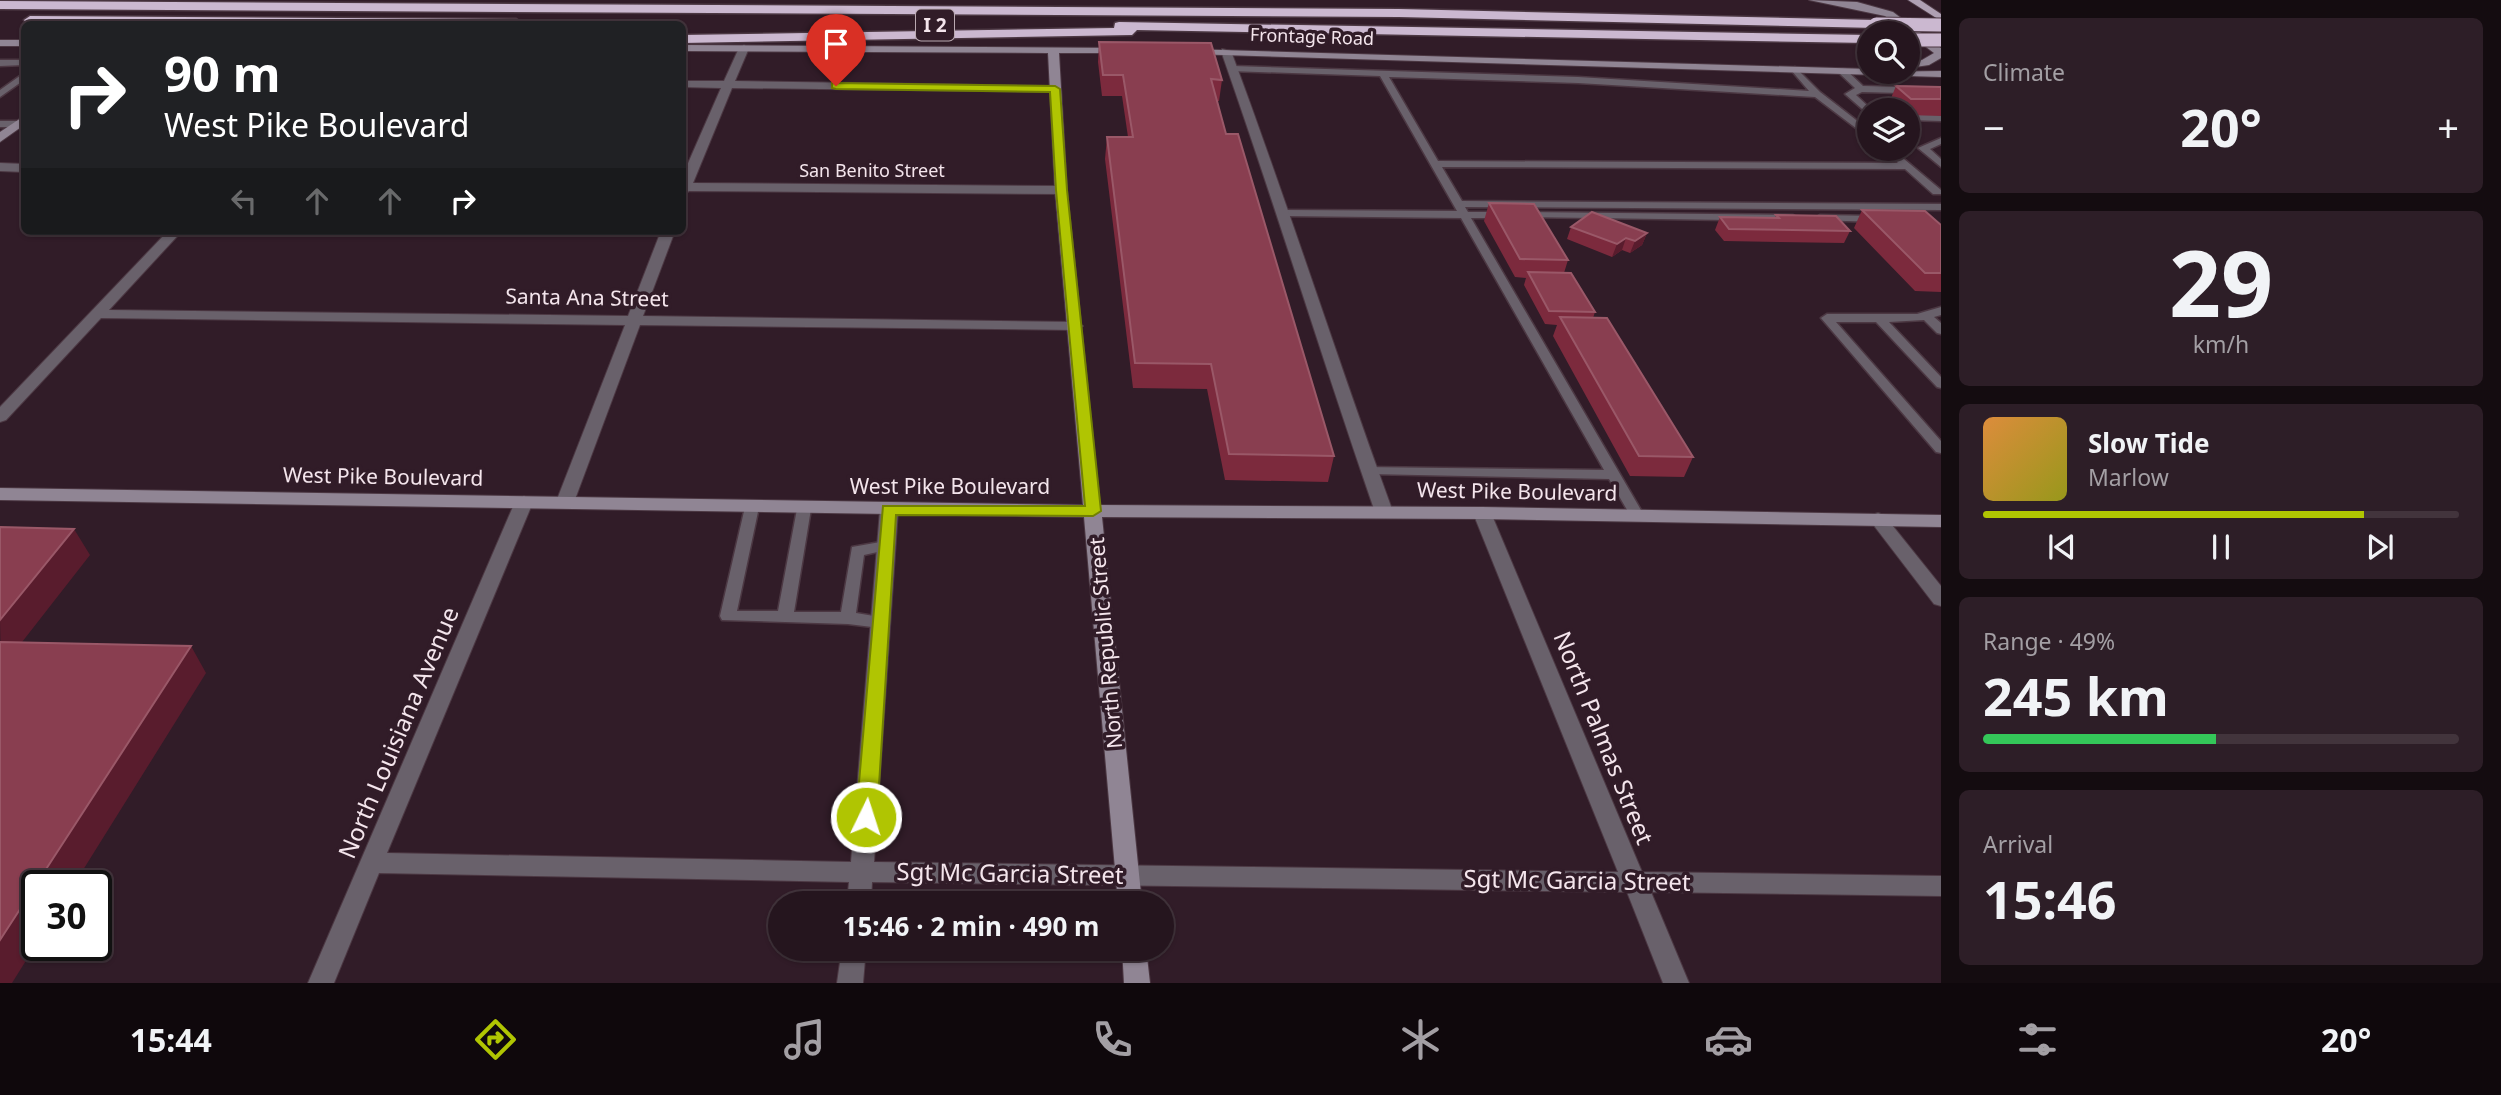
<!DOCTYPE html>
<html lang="en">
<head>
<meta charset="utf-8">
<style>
	:root { --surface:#25151e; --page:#2d1e27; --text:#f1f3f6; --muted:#a39fa4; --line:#42343c; --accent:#b0c502 }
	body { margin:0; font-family:"Noto Sans",sans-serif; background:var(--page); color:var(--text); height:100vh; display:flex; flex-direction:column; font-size:26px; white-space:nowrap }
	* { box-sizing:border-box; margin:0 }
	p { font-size:23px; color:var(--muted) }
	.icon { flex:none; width:38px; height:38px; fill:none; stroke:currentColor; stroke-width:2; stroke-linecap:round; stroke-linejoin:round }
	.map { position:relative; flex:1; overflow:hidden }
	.panel { display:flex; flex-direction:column; gap:18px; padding:18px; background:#140c10; width:560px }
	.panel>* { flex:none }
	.guide { position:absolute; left:21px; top:21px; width:665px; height:214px; border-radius:10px; box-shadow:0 2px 5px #0004,0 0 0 2px var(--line); background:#202124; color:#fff; overflow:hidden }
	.fabs { position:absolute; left:1857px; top:21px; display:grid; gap:14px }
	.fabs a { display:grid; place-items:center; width:63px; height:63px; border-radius:50%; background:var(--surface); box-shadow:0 2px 5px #0004,0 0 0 2px var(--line); font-size:35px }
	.speed { position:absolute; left:21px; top:870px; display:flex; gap:14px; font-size:35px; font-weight:700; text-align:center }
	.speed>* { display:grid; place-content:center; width:91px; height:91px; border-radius:50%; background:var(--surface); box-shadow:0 2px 5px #0004,0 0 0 2px var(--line); line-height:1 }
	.speed .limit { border:4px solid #111; border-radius:10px; background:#fff; color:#111 }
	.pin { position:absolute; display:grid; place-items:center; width:60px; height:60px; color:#fff; margin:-72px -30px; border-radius:50% 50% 50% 0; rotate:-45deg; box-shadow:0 0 7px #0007 }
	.pin .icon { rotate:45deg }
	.me { position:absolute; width:77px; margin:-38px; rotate:4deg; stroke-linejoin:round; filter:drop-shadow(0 0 5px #0008) }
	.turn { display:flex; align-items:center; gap:24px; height:147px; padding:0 28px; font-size:32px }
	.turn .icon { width:91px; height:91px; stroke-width:2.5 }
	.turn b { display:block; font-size:49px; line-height:60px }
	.lanes { display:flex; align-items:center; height:66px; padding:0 28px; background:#0003; justify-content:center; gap:35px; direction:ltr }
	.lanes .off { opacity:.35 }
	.big { font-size:52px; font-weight:700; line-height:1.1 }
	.panel .card { flex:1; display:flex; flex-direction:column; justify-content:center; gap:10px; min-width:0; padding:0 24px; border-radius:10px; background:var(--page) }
	.panel .dial { align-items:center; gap:0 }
	.dial b { font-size:91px; line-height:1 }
	.song { display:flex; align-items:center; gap:21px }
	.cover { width:84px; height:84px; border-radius:10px; background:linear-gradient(135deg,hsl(30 70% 55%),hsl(60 70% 35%)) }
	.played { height:7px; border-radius:4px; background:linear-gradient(90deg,var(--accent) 80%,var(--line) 80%) }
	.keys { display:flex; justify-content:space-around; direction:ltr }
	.heat { display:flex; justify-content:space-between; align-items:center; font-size:38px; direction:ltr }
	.charge { height:10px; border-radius:5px; background:linear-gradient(90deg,#34c759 49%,var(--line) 0) }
	.trip { position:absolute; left:768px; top:891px; width:406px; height:70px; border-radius:35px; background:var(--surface); box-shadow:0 2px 5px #0004,0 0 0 2px var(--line); font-weight:700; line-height:70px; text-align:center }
	.tab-bar { display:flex; height:112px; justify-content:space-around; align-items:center; background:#0f080c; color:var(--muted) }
	.tab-bar .icon { width:49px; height:49px }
	.tab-bar .current { color:var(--accent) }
	.tab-bar b { font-size:32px; color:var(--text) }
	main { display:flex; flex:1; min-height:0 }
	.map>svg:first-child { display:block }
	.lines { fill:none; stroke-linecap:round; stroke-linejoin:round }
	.lane-casing { stroke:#4c3843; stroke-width:3 }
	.street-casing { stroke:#4c3843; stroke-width:2 }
	.secondary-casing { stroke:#4c3843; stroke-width:2 }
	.primary-casing { stroke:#4c3843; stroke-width:2 }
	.highway-casing { stroke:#4c3843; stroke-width:3 }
	.lane { fill:#69616b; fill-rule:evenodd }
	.street { fill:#69616b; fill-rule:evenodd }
	.secondary { fill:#908594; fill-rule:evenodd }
	.primary { fill:#afa0b3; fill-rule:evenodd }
	.highway { fill:#cbb8d0; fill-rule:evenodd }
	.highway-bridge-casing { stroke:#4c3843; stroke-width:15; stroke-linecap:butt }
	.highway-bridge { stroke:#cbb8d0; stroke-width:13 }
	.wall { fill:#7c2a3d }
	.shaded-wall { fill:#591c2d }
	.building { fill:#893e50; stroke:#9a5868; stroke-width:2 }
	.route { fill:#b0c502; stroke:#728001; stroke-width:2 }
	.labels { text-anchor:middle; stroke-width:7; stroke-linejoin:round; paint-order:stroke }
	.far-street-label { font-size:18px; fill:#f4e5ec; stroke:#311c28 }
	.shield { fill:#311c28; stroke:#baa9b1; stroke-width:2 }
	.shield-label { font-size:19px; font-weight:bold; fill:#f4e5ec }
	.street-label { font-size:21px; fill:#f4e5ec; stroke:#311c28 }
	.near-street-label { font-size:24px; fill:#f4e5ec; stroke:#311c28 }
</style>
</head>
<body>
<main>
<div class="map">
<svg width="1941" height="983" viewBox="0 0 1941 983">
	<rect width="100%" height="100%" fill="#311c28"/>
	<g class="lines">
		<defs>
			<path id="lane" d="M0 60H24V65L0 66Z
				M1233 66 1578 77 1809 91 1791 70 1795 67 1820 92 1869 130V138L1815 97 1578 83 1389 77 1438 161 1898 163 1881 149H1892L1941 190V194H1933L1905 169 1442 167 1462 201 1941 204V210L1465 207 1468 212H1502L1507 215 1502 218H1471L1645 517 1643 520H1633L1609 479 1369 474 1364 473 1362 470 1364 467 1604 470 1461 218 1283 216 1278 213 1283 210 1457 211 1380 76 1230 71 1229 69Z
				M1839 69H1845L1863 86 1941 88V94L1862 92 1856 95 1872 110H1869V115L1845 94 1855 88 1839 73Z
				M24 73V80L0 97V90Z
				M1908 114 1941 115V121L1908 120Z
				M0 121H18L23 124 18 127H0Z
				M1941 138V144L1930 149 1941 159V167L1918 148Z
				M1523 212 1793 215 1798 218 1793 221 1519 217V213Z
				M1820 215 1877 216 1882 219 1877 222 1816 220 1815 218Z
				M1941 307V315L1934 317 1941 323V334L1937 333 1924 320 1889 322 1941 377V388L1937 387 1876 322H1836L1941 441V453L1936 452 1821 318 1827 314H1917Z
				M752 502 759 507 737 611H778L797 509 804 504 811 509 794 612H841L852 547 886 541 891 543 893 546 891 549 864 555 856 613 886 618 888 622 886 626 880 628 848 624 722 620 720 616 745 507Z"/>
			<path id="street" d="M744 45 749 48 735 81 1054 86 1060 89 1054 92 732 88 693 183 1061 186 1067 190 1061 194 689 191 682 197V177L721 88 682 87V81H724L739 48Z
				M1222 49 1231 51C1288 204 1337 359 1393 512L1390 516 1384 518 1375 512C1322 359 1275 204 1221 51Z
				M0 163 24 164V172L0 171Z
				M168 231H182L109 310 628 316 661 231H675L643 316 1076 322 1083 326 1076 330 640 325 574 502 565 508 556 502 625 325 101 318 6 420 0 422V407Z
				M524 496 533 502 387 853 851 862 880 510 889 504 898 510 874 862 1618 872 1473 513 1482 507 1491 513 1642 872 1941 876V896L1651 892 1689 983H1663L1627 892 872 882 871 903H847L849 882 379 873 334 983H308L515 502Z
				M1878 513 1884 515 1941 586V606L1934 604 1872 523 1869 519 1872 515Z
				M842 948H866L863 983H837Z"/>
			<path id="secondary" d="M1809 0 1857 2 1893 12 1941 48V58L1929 65 1908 68V62L1922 60 1934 53 1885 16Z
				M0 40H24V46H0Z
				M682 45 1124 48V52L1120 53H1059L1067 190 1100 505 1482 507 1941 515V527L1482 519 1102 517 1142 903H1118L1084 517 0 500V488L1083 505 1055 190 1048 53 682 51Z
				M1186 49 1869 69V72L1941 71V77L1190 54 1186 53Z
				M24 116V125L0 142V132Z
				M1122 948H1146L1150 983H1124Z"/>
			<path id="primary" d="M1908 0H1920L1941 14V21Z"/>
			<path id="highway" d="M0 1 1399 9 1876 20 1882 24 1876 28 1399 17 0 9Z
				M30 16 516 19 522 23H26L24 20Z
				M1119 22 1869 35V43L1137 30 1132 35 682 43V35L1114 28 1115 23Z"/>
		</defs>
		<!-- lane casing -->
		<use href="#lane" class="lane-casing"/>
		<!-- street casing -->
		<use href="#street" class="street-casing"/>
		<!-- secondary casing -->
		<use href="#secondary" class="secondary-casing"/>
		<!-- primary casing -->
		<use href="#primary" class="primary-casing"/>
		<!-- highway casing -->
		<use href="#highway" class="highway-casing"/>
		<!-- lane -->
		<use href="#lane" class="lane"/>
		<!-- street -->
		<use href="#street" class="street"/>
		<!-- secondary -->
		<use href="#secondary" class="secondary"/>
		<!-- primary -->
		<use href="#primary" class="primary"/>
		<!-- highway -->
		<use href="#highway" class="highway"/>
		<defs>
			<path id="highway-bridge" d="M1876 24 1941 25
				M1908 40H1941"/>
		</defs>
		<!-- highway-bridge casing -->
		<use href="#highway-bridge" class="highway-bridge-casing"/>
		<!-- highway-bridge -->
		<use href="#highway-bridge" class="highway-bridge"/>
	</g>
	<!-- wall -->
	<path class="wall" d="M1099 42 1222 80 1219 101H1217L1226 134 1334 456 1328 482 1225 480 1207 389 1133 388 1105 159 1107 137H1128L1122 96H1102L1098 62Z
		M1896 86 1941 87V116L1908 115V110H1897L1889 103Z
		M1489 203 1568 260 1564 273 1595 312 1593 318 1693 457 1684 477 1630 476 1553 336 1557 325 1545 324 1524 285 1526 278 1515 277 1484 221Z
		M1862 210 1941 225V292L1915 291 1854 228Z
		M1776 215 1850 231 1844 243 1724 241 1715 230 1720 217 1775 218Z
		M1571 227 1647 233 1642 245 1630 253 1622 250 1612 257 1567 239Z"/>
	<!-- shaded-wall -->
	<path class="shaded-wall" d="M1647 233 1642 245 1630 253 1635 241Z
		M1626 238 1622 250 1612 257 1617 244Z
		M74 529 90 555 1 669 0 620Z
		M191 646 206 673 73 886H37V943L12 983H0V940Z"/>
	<!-- building -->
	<path class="building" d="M1099 42 1211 43 1222 80 1211 79 1226 134H1238L1334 456 1229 454 1211 364 1135 363 1107 137H1133L1123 75H1103Z
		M1896 86 1941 87V99H1911Z
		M1489 203 1534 204 1568 260 1520 259Z
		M1862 210 1925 211 1941 225V273H1925Z
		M1592 212 1647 233 1635 241 1626 238 1617 244 1571 227Z
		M1776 215 1836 216 1850 231 1729 229 1720 217 1779 218Z
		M1528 272 1571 273 1595 312 1549 311Z
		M1560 317 1607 318 1693 457 1639 456Z
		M0 527 74 529 0 620Z
		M0 642 191 646 0 940Z"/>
	<!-- route -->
	<path class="route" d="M832 83 1055 86 1060 89 1067 190 1101 511 1093 516 896 515 877 817 874 823 866 825 859 823 856 817 883 506H1085L1056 190 1050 92 836 89 832 88Z"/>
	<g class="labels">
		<!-- far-street labels -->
		<g class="far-street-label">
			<text transform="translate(1312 37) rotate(2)" y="6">Frontage Road</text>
			<text x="872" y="177">San Benito Street</text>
		</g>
		<!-- shield labels -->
		<rect class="shield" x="916" y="9.5" width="38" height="31" rx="5"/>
		<g class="shield-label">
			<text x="935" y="32">I 2</text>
		</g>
		<!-- street labels -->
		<g class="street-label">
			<text transform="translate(587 298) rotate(1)" y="7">Santa Ana Street</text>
			<text transform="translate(383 477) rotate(1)" y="7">West Pike Boulevard</text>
			<text x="950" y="494">West Pike Boulevard</text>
			<text transform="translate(1517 492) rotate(1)" y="7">West Pike Boulevard</text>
			<text transform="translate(1106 643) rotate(-95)" y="7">North Republic Street</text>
		</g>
		<!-- near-street labels -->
		<g class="near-street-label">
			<text transform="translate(399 733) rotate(-67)" y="8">North Louisiana Avenue</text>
			<text transform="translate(1603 738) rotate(68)" y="8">North Palmas Street</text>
			<text transform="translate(1010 874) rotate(1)" y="8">Sgt Mc Garcia Street</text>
			<text transform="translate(1577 881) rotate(1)" y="8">Sgt Mc Garcia Street</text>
		</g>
	</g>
</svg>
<div class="fabs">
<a><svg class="icon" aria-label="search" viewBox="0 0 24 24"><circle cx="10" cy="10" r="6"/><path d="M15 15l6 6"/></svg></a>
<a><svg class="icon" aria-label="layers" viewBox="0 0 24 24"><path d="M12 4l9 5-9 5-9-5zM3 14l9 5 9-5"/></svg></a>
</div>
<div class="speed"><div class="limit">30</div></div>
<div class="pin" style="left:836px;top:86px;background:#d93025"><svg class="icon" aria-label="arrive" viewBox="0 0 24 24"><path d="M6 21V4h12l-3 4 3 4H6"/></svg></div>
<svg class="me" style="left:866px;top:817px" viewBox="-20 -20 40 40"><circle r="17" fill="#b0c502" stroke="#fff" stroke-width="3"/><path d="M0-11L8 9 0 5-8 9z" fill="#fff"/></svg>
<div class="trip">15:46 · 2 min · 490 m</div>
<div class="guide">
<div class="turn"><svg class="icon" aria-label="right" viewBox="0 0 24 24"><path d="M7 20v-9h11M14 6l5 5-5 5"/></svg><div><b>90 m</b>West Pike Boulevard</div></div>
<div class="lanes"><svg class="icon off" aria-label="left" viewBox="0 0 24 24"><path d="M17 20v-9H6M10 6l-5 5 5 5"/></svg><svg class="icon off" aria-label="ahead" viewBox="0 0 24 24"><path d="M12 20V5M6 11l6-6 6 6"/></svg><svg class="icon off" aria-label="ahead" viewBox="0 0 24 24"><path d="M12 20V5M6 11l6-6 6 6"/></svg><svg class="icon" aria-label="right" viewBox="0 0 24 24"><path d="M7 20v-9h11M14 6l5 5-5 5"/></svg></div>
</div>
</div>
<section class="panel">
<div class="card"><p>Climate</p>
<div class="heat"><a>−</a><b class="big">20°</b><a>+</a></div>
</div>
<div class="card dial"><b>29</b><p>km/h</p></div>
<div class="card">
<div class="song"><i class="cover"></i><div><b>Slow Tide</b><p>Marlow</p></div></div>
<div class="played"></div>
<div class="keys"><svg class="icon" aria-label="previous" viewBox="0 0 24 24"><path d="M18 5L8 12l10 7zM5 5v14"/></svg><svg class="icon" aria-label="pause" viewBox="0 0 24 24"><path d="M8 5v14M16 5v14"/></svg><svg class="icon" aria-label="next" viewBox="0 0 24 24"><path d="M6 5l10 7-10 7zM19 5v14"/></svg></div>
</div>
<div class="card"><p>Range · 49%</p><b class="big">245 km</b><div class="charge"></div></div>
<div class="card"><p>Arrival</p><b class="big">15:46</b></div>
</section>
</main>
<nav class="tab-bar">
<b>15:44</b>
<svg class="icon current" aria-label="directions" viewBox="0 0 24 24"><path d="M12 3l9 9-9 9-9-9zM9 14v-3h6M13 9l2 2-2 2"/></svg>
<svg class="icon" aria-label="music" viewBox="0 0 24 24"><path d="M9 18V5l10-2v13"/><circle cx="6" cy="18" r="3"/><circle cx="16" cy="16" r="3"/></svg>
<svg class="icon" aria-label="phone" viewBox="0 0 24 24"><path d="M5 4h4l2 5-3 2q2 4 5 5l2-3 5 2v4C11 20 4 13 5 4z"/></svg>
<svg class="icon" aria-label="climate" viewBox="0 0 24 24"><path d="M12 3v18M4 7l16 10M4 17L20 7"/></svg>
<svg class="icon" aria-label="car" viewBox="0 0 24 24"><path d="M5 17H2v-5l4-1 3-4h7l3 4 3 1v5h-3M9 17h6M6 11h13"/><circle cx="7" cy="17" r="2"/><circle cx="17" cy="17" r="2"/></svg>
<svg class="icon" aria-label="filters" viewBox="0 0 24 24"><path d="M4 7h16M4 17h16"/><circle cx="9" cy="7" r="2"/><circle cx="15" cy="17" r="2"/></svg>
<b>20°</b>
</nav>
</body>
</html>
